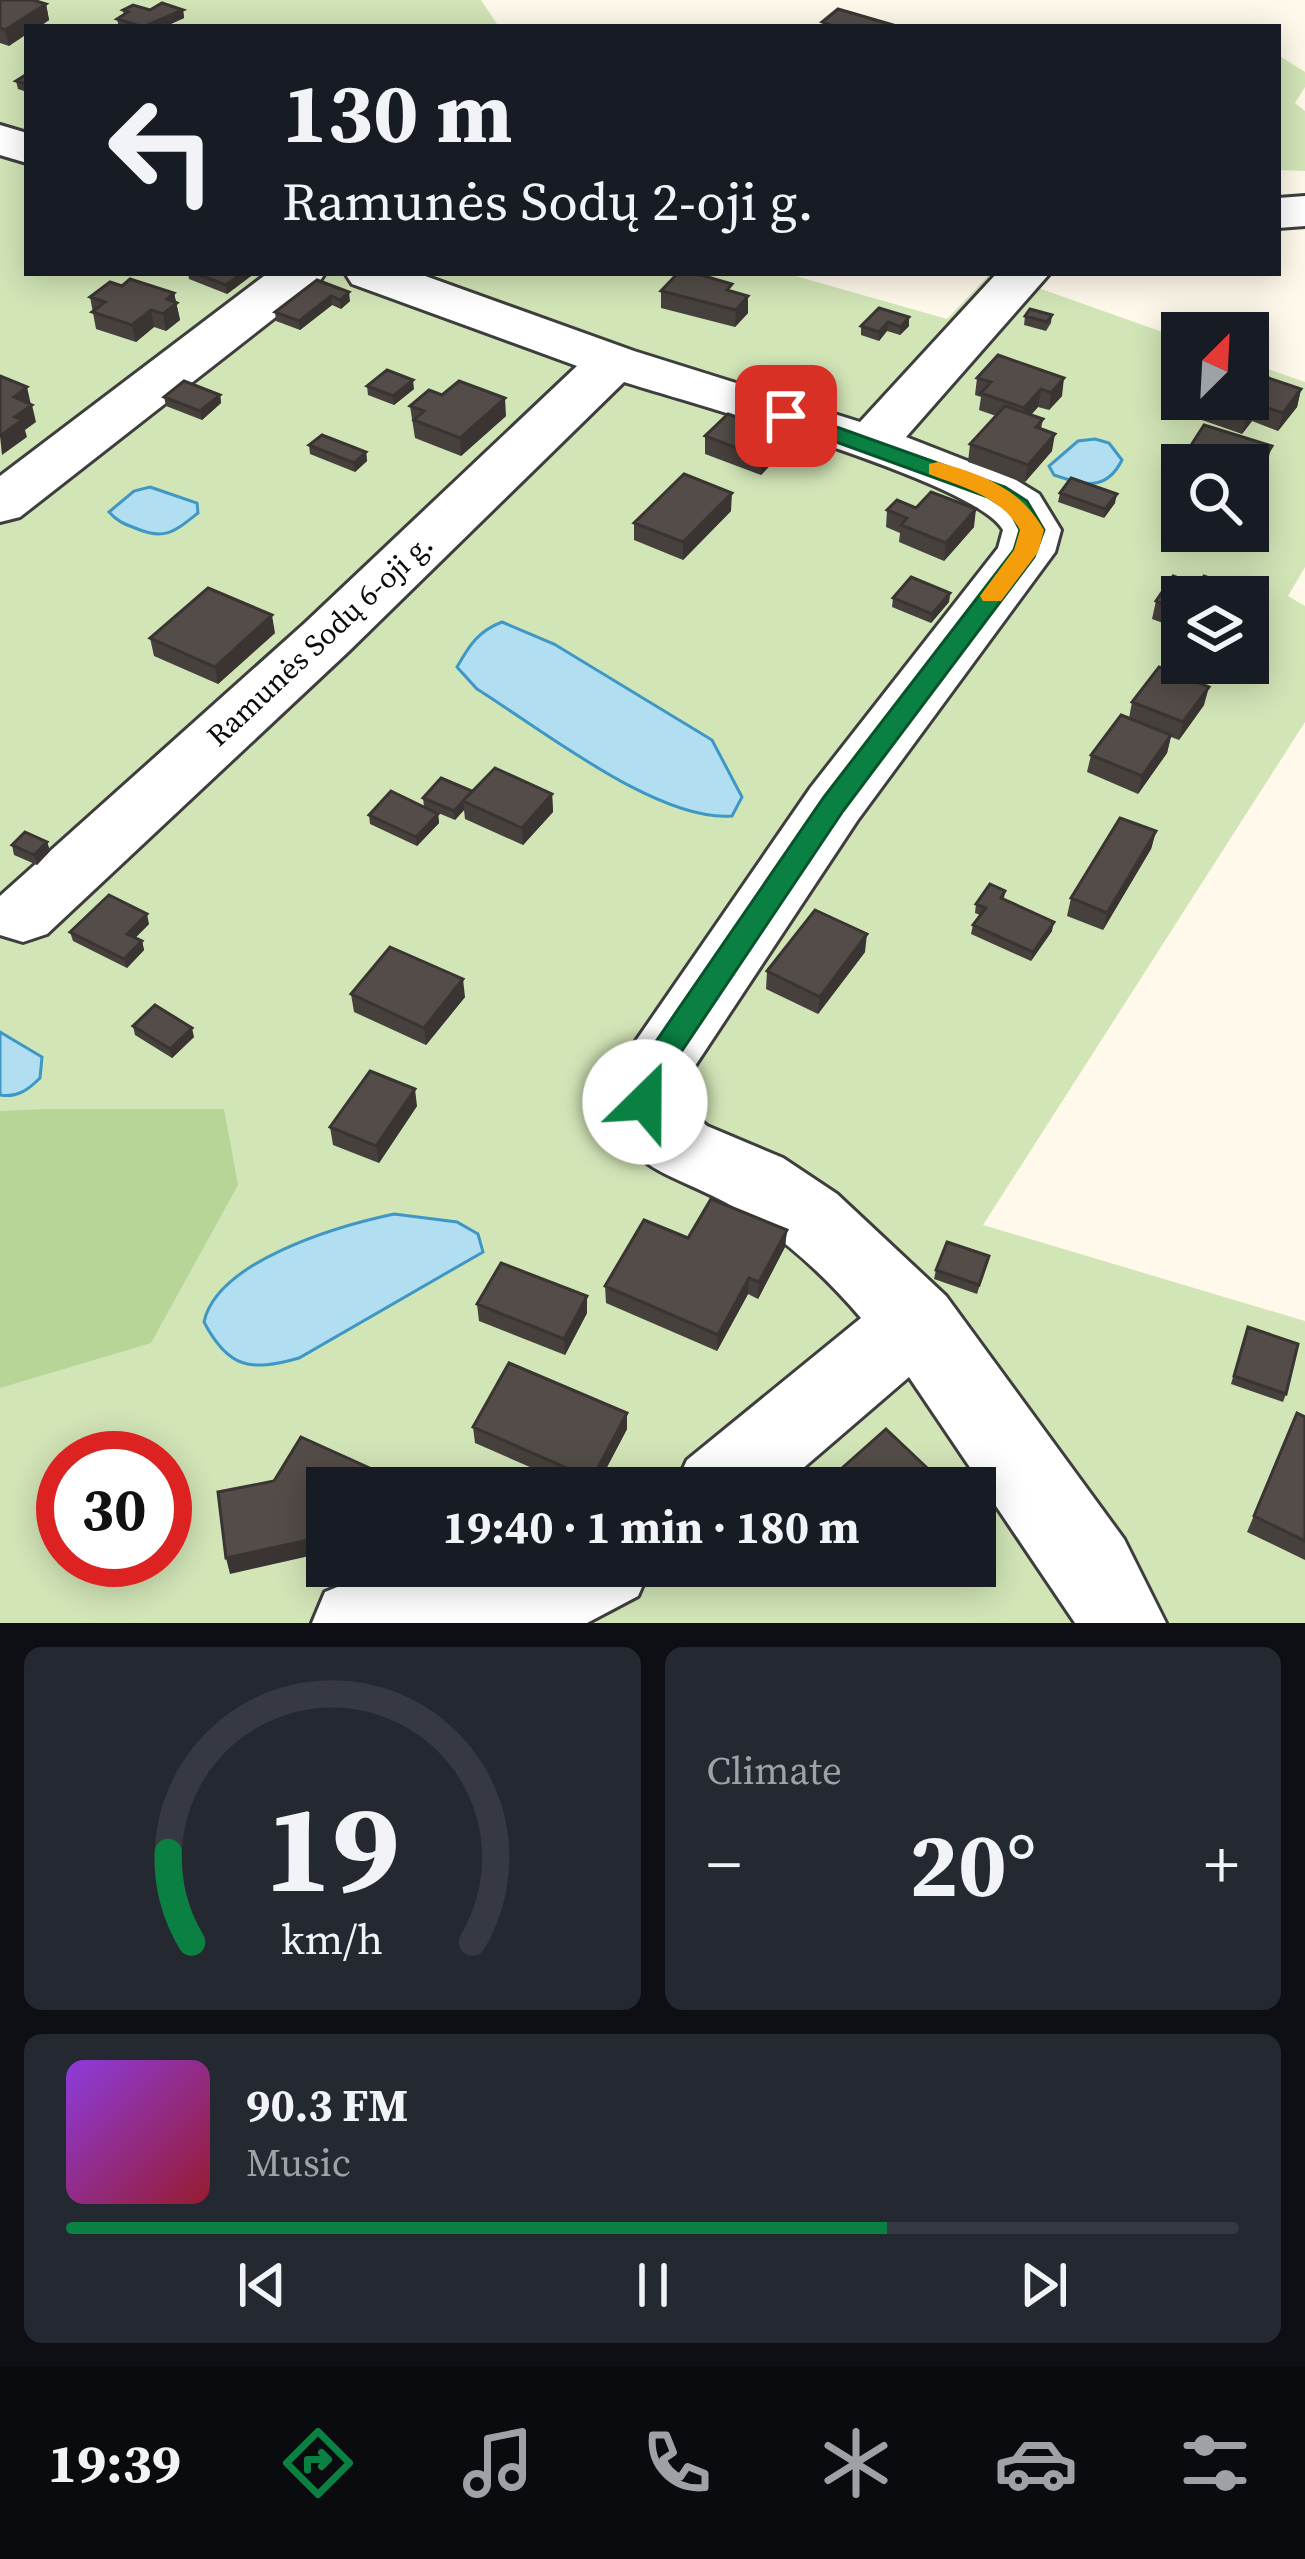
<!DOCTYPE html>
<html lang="en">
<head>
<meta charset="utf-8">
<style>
	:root { --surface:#171b24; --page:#242831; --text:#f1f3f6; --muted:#9ea1a6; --line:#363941; --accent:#0b8043 }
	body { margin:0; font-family:"Source Serif 4",serif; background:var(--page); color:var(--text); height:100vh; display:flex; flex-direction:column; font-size:45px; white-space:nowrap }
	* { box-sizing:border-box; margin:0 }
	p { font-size:39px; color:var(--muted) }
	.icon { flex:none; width:66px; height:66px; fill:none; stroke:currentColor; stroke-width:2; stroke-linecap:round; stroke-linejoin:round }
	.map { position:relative; height:1623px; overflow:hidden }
	.side { display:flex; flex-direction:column; gap:24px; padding:24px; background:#0d0f14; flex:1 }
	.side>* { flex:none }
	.banner { position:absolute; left:24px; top:24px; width:1257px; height:252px; border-radius:0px; box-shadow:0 6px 30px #0003; background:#171b24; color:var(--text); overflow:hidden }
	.needle { width:78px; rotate:24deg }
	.fabs { position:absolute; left:1161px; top:312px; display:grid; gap:24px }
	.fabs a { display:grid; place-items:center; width:108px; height:108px; border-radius:0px; background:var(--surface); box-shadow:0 6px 30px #0003; font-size:60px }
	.speed { position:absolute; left:36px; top:1431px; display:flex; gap:24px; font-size:60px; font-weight:700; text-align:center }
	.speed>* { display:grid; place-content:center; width:156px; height:156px; border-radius:50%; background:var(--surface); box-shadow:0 6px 30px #0003; line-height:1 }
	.speed .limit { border:18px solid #d22; background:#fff; color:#111 }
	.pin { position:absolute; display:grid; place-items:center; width:102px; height:102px; color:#fff; margin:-51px; border-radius:24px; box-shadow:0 6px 18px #0006 }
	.me { position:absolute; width:132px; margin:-66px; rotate:23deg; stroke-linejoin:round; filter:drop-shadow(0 0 9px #0008) }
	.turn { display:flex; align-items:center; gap:42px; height:252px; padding:0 60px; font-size:54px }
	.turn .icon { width:156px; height:156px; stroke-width:2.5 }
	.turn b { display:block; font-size:84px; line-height:102px }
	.big { font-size:90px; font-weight:700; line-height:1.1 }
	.side .card { flex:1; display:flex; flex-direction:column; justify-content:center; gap:18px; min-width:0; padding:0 42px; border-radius:18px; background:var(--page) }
	.side .dial { align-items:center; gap:0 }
	.dial svg { height:312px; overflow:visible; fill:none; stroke:var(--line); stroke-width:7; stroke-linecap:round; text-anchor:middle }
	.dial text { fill:var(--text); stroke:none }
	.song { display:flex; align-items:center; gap:36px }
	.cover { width:144px; height:144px; border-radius:18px; background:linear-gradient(135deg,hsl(270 70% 55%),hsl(350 70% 35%)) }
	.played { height:12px; border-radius:6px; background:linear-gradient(90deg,var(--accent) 70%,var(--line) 70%) }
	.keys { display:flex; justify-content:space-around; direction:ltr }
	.heat { display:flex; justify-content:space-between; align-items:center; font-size:66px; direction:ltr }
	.side .tiles { flex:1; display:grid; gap:24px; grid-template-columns:1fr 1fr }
	.card:last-child { grid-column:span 2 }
	.trip { position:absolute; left:306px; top:1467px; width:690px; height:120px; border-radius:0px; background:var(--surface); box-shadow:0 6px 30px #0003; font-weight:700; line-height:120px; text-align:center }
	.dock { display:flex; height:192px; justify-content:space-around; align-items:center; background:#090b0e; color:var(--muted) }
	.dock .icon { width:84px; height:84px }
	.dock .selected { color:var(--accent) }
	.dock b { font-size:54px; color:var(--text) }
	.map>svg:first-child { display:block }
	.green { fill:#d2e5b7; fill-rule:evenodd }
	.forest { fill:#b7d597 }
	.water { fill:#b2def2; stroke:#3e97c4; stroke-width:3 }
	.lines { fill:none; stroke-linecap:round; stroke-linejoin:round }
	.minor-casing { stroke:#3e3e3e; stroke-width:6 }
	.minor { fill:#fff; fill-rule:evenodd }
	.wall { fill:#47413e }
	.shaded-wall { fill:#3a3532 }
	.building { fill:#534c48; stroke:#3a3532; stroke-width:3 }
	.route { fill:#0b8043; stroke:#07532c; stroke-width:3 }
	.slow { fill:#f59e0b }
	.labels { text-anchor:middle; stroke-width:12; stroke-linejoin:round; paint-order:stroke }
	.street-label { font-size:30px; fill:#0b0b0b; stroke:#fff }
</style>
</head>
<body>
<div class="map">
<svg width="1305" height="1623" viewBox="0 0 1305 1623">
	<rect width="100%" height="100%" fill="#fef9ea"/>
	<!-- green -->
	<path class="green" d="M0 0H481L499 27H27V273H785L947 319 991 273H996L1182 339V399H1248V362L1305 382V567L1288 596 1305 606V722L983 1225 1305 1321V1623H0ZM1182 465H1248V531H1182ZM1182 597H1248V663H1182ZM63 1458H165V1560H63ZM327 1488H975V1566H327Z
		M1278 55 1305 72V87L1295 103 1305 111V171L1278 170Z"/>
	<!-- forest -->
	<path class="forest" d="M46 1109H224L238 1185 151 1343 0 1388V1111Z"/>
	<!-- water -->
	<path class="water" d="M1095 439 1109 443 1122 460C1106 492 1084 485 1054 475L1049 466 1078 441Z
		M150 487 197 503 198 513C174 532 165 541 135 528 124 524 117 521 109 512L134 491Z
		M502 622 554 644 712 740 742 797 732 816C658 822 541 729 477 689L457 667C469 646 478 631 502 622Z
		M0 1032 42 1057 40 1078C28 1090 17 1098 0 1095Z
		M394 1214 457 1222 478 1234 483 1252 299 1358C250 1372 228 1368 204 1322 217 1261 338 1226 394 1214Z"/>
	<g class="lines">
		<defs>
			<path id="minor" d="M0 125 27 133V163L0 155Z
				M1305 196V226L1278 228V198Z
				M268 273H325L318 284 20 517 0 522V476Z
				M345 273H417L634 351 860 422 997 273H1050L906 437 1016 480 1039 494 1061 530 1055 552 857 821 683 1084 684 1105 707 1126 783 1158 837 1194 946 1296 1124 1539 1166 1623H1075L909 1377 780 1488H674L687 1460 861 1318C827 1278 788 1242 743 1213 679 1170 612 1178 609 1080L811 787 998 548 1003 530C976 481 690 403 624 382L349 651 47 934 23 942 0 935V896L305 623 577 366 352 284Z
				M463 1566H651L638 1596 587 1623H312L325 1592 357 1579Z"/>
		</defs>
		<!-- minor casing -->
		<use href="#minor" class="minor-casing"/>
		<!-- minor -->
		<use href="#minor" class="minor"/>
	</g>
	<!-- wall -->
	<path class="wall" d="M0 0 46 4 49 20 39 27H27L9 46 0 43Z
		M123 10H183L184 18 164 27H119L117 19 124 15Z
		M27 74V92L18 89 16 81Z
		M188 273H255L227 294 189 279Z
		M317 280 350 301 341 309 332 305 300 330 276 321 275 312Z
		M122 286 174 293 180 320 166 331 154 327 136 342 96 329 90 297Z
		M661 291 748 313 735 327 661 308Z
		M1052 315 1051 323 1046 331 1024 325 1025 316Z
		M909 317V326L900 335 887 331 879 341 861 335V326Z
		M998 355 1062 396 1049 410 1038 407 1031 415 1043 419 1041 429 1052 451 1025 482 968 462 970 444 996 416 979 410 981 397 975 395 977 378Z
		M367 386 414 389 394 405 368 395Z
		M1301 389 1297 407 1278 431 1252 421 1242 434 1199 419 1202 401Z
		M220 395 221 403 202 420 166 406 164 397Z
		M410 406 506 416 461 456 415 438Z
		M784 434 783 452 761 475 705 454V436Z
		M309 445 366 452 367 461 355 472 310 454Z
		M1190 447 1267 463 1254 486 1248 484V465L1186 464Z
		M1060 493 1115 503 1104 518 1058 502Z
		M887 510 974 527 944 561 899 542 900 533 886 527Z
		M731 511 683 560 634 540V523Z
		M1198 585 1254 594 1250 612 1182 597V630L1152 619 1156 601Z
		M950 593 949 602 931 623 892 607 893 598Z
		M275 633 218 684 154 656 150 638Z
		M1132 702 1204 705 1179 740 1171 737 1167 753 1138 794 1087 772 1091 755 1129 718Z
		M472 791 552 794 553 812 523 845 465 819 464 810 455 820 424 807 423 798Z
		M438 814 439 823 417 846 370 824 369 815Z
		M1156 831 1151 849 1103 930 1067 916 1071 898Z
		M47 842 50 851 37 865 14 855 12 845Z
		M1005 891 1004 899 1052 931 1031 961 971 934 973 925 980 915 975 913 976 904Z
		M149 924 135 938 142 941 144 950 127 968 73 941 70 932Z
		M865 952 818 1014 766 989 767 971Z
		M351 994 465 997 426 1045 354 1012Z
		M133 1026 194 1037 172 1058 135 1035Z
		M417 1106 379 1163 333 1145 330 1127Z
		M787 1230 785 1247 758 1299 748 1294 717 1351 606 1303 605 1286 688 1238Z
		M989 1256 977 1294 934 1279 936 1270Z
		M587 1296V1313L565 1355 479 1321 477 1304Z
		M1245 1335 1286 1394 1283 1402 1231 1384Z
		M627 1413V1429L596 1488H578L475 1443 473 1427Z
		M1297 1413 1305 1417V1560L1247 1532Z"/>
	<!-- shaded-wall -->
	<path class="shaded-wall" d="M46 4 49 20 39 27H27V34L9 46 5 30Z
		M183 10 184 18 164 27H143Z
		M242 273H255L227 294 226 285Z
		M349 292 350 301 341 309 340 300Z
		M174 293 180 320 166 331 163 314 167 299Z
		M331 296 332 305 300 330 299 321Z
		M748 296V313L735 327 736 310Z
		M151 310 154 327 136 342 132 325Z
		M909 317V326L900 335 901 327Z
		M888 322 887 331 879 341V332Z
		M1064 378 1062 396 1049 410 1051 393Z
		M413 380 414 389 394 405 393 396Z
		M27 387 31 405 14 397Z
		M1041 389 1038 407 1021 426 1024 408Z
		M1301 389 1297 407 1278 431 1283 413Z
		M220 395 221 403 202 420 200 411Z
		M505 398 506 416 461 456 460 438Z
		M1256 404 1252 421 1242 434 1246 417Z
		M32 405 36 422 25 430 27 437 2 455 0 436 15 417Z
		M784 434 783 452 761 475V457Z
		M1055 434 1052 451 1025 482 1028 465Z
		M1272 446 1267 463 1254 486 1258 468Z
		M366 452 367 461 355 472 354 463Z
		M732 493 731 511 683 560V542Z
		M1117 494 1115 503 1104 518 1105 509Z
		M976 509 974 527 944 561 946 543Z
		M950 593 949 602 931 623 932 614Z
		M272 615 275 633 218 684 215 667Z
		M1209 687 1204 705 1179 740 1183 722Z
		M1171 735 1167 753 1138 794 1142 776Z
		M472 791 463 801 464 810 455 820 454 811Z
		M552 794 553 812 523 845 522 828Z
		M438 814 439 823 417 846 416 837Z
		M1156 831 1151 849 1103 930 1107 913Z
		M47 842 50 851 37 865 34 855Z
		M147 914 149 924 130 943 127 934Z
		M1054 922 1052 931 1031 961 1033 952Z
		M867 934 865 952 818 1014 820 997Z
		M142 941 144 950 127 968 124 959Z
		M463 979 465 997 426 1045 424 1028Z
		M192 1028 194 1037 172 1058 170 1049Z
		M415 1089 417 1106 379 1163 376 1146Z
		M787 1230 785 1247 758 1299 759 1282Z
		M749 1278 748 1294 717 1351 718 1335Z
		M587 1296V1313L565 1355 564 1339Z
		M627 1413V1429L596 1488H593L592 1479Z
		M327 1536V1552L230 1574 226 1558Z"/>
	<!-- building -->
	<path class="building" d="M0 0H33L46 4 5 30 0 28Z
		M162 3 183 10 143 27 117 19 128 12 123 10 133 5 150 10Z
		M838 9 900 27H836L822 22Z
		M27 74V84L16 81Z
		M194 273H242L226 285Z
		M678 273H694L732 284 727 290 748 296 736 310 661 291Z
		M130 279 174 293 167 299 177 303 163 314 151 310 132 325 92 312 105 302 90 297 110 282 122 286Z
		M317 280 349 292 340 300 331 296 299 321 275 312Z
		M879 308 909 317 901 327 888 322 879 332 861 326Z
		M1030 309 1052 315 1047 322 1025 316Z
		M998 355 1064 378 1051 393 1041 389 1024 408 981 393 991 382 977 378Z
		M387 370 413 380 393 396 367 386Z
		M1248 371 1301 389 1283 413 1256 404 1246 417 1202 401 1204 399H1248Z
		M0 376 27 387 14 397 32 405 15 417 22 420 0 436Z
		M184 381 220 395 200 411 164 397Z
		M459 381 505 398 460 438 414 420 424 411 410 406 429 390 442 395Z
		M1005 406 1043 419 1036 427 1055 434 1028 465 970 444Z
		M728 414 784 434 761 457 705 436Z
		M1204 425 1272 446 1258 468 1190 447Z
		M322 435 366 452 354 463 309 445Z
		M684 474 732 493 683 542 634 523Z
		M1071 478 1117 494 1105 509 1060 493Z
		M931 492 976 509 946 543 901 525 907 518 887 510 897 500 916 508Z
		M1173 576 1198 585 1204 576 1254 594 1248 603V597H1182V611L1156 601Z
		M911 577 950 593 932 614 893 598Z
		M208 588 272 615 215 667 150 638Z
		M1159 667 1209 687 1183 722 1132 702Z
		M1121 715 1171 735 1142 776 1091 755Z
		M495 768 552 794 522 828 463 801Z
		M441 778 472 791 454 811 423 798Z
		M391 791 438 814 416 837 369 815Z
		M1120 818 1156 831 1107 913 1071 898Z
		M25 832 47 842 34 855 12 845Z
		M990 884 1005 891 1001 898 1054 922 1033 952 973 925 986 908 976 904Z
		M109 895 147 914 127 934 142 941 124 959 70 932Z
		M815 910 867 934 820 997 767 971Z
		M390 947 463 979 424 1028 351 994Z
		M155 1005 192 1028 170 1049 133 1026Z
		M370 1071 415 1089 376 1146 330 1127Z
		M711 1199 787 1230 759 1282 749 1278 718 1335 605 1286 644 1220 688 1238Z
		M947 1242 989 1256 979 1285 936 1270Z
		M501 1263 587 1296 564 1339 477 1304Z
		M1248 1327 1298 1344 1286 1394 1234 1376Z
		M509 1363 627 1413 592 1479 473 1427Z
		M1297 1413 1305 1417V1541L1254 1516Z
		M886 1429 944 1484 940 1488H826L823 1485Z
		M301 1437 414 1488H327V1536L226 1558 218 1492 274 1481Z"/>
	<!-- route -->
	<path class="route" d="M786 409 1005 487 1027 501 1044 530 1034 557 843 811 661 1082 656 1111 645 1115 634 1111 629 1102 635 1072 824 797 1014 550 1020 530 1010 511 988 497 778 421V411Z"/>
	<!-- slow -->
	<path class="slow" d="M938 462C983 475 1020 488 1044 530L1038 552 1001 601H983L980 596 1014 550 1020 530C1001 496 964 488 929 474V464Z"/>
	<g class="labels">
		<!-- street labels -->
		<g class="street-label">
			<text transform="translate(320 640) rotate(-43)" y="10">Ramunės Sodų 6-oji g.</text>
		</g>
	</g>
</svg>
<div class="fabs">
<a><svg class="needle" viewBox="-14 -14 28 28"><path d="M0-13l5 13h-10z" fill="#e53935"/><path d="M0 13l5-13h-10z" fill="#9ea1a6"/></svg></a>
<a><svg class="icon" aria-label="search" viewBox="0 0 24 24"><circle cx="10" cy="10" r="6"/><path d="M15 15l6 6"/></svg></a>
<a><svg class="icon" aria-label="layers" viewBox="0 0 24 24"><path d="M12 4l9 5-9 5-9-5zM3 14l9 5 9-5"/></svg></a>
</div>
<div class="speed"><div class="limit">30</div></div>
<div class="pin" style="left:786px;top:416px;background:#d93025"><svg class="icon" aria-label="arrive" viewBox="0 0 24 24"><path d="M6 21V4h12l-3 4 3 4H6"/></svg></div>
<svg class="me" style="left:645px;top:1102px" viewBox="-20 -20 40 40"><circle r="19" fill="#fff"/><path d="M0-13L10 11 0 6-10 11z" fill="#0b8043"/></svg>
<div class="trip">19:40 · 1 min · 180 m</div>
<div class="banner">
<div class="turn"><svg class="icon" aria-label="left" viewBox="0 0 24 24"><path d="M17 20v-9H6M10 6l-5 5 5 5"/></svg><div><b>130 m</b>Ramunės Sodų 2-oji g.</div></div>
</div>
</div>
<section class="side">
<div class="tiles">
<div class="card dial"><svg viewBox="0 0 100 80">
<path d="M14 69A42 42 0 1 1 86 69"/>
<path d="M14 69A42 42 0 0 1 8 46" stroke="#0b8043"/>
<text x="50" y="56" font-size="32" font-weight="700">19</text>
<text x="50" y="72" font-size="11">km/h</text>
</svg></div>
<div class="card"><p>Climate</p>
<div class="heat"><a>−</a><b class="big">20°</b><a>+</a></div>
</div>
<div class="card">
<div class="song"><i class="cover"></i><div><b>90.3 FM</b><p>Music</p></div></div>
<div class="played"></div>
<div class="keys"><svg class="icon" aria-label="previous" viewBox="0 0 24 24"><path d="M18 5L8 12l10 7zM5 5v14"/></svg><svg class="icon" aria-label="pause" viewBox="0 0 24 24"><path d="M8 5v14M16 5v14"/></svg><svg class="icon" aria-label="next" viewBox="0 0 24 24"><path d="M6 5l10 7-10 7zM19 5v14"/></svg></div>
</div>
</div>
</section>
<nav class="dock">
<b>19:39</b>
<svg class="icon selected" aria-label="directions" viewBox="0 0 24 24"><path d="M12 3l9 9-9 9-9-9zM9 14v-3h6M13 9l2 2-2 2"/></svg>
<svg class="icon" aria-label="music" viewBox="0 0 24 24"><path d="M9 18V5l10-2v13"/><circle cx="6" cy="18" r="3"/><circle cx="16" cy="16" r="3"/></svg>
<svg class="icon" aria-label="phone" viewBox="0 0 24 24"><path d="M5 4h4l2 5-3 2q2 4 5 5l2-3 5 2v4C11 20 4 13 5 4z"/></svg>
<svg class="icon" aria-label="climate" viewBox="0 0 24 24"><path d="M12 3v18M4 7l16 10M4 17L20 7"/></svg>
<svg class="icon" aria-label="car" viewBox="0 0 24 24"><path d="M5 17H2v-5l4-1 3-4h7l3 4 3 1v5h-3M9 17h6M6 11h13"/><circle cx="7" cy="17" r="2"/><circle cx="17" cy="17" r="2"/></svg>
<svg class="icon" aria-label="filters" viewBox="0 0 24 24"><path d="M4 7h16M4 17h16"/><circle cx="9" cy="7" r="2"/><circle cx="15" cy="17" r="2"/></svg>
</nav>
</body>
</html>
